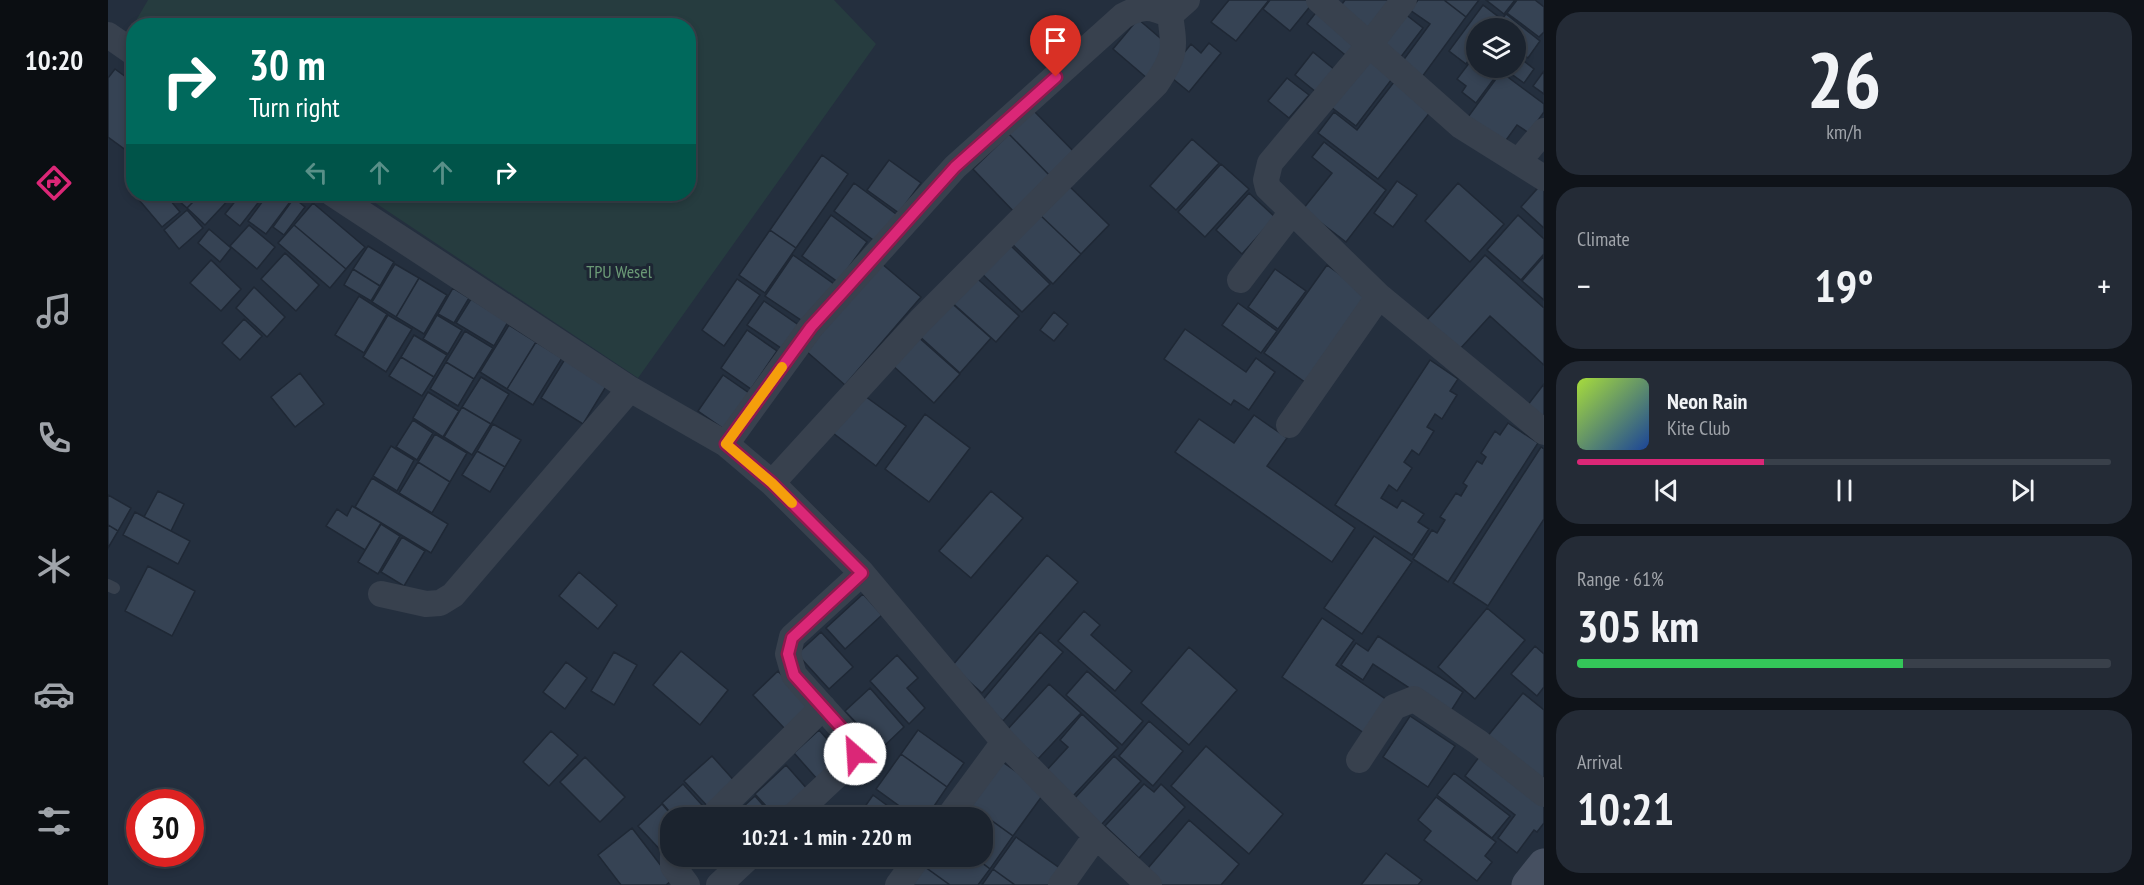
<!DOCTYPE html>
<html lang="en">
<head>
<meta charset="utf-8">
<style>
	:root { --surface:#1b232e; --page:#242b36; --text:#f1f3f6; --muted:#a0a4aa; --line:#39404a; --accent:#db2777 }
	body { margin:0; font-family:"PT Sans Narrow",sans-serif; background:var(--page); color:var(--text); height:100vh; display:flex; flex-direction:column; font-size:22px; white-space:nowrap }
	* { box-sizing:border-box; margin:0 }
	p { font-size:20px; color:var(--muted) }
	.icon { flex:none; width:33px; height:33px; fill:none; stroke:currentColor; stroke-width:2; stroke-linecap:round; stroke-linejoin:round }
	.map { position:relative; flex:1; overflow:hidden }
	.drawer { display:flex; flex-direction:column; gap:12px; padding:12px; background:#0f1319; width:600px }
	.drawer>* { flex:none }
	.top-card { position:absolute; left:18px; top:18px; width:570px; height:183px; border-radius:24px; box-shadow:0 3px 9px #0003,0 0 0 2px var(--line); background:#00695c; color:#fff; overflow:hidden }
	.buttons { position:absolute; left:1358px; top:18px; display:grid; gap:12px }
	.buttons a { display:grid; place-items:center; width:60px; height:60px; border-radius:50%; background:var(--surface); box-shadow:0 3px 9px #0003,0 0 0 2px var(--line); font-size:30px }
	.speed { position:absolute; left:18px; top:789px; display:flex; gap:12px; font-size:30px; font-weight:700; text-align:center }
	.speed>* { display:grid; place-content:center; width:78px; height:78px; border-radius:50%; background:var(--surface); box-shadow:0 3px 9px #0003,0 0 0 2px var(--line); line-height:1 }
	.speed .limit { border:9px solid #d22; background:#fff; color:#111 }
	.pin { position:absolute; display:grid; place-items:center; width:51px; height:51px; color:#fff; margin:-62px -26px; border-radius:50% 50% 50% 0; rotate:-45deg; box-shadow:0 0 6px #0007 }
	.pin .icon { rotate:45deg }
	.me { position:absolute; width:66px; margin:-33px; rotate:334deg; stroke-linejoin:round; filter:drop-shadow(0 0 4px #0008) }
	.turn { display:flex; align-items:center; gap:21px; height:126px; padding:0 24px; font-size:27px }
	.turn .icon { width:78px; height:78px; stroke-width:2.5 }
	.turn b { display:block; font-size:42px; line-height:51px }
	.lanes { display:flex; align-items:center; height:57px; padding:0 24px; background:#0003; justify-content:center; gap:30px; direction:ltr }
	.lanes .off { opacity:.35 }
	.big { font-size:45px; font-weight:700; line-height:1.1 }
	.drawer .card { flex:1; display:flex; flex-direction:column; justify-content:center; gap:9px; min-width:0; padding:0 21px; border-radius:24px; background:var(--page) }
	.drawer .dial { align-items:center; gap:0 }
	.dial b { font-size:78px; line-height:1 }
	.song { display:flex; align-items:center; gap:18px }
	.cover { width:72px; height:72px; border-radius:9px; background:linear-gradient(135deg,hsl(80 70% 55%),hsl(220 70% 35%)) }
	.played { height:6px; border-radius:3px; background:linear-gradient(90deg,var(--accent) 35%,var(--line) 35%) }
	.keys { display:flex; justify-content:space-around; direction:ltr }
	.heat { display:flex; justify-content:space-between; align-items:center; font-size:33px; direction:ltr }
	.charge { height:9px; border-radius:4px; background:linear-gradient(90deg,#34c759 61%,var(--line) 0) }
	.trip { position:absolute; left:552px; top:807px; width:333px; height:60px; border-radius:24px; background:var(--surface); box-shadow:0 3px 9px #0003,0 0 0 2px var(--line); font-weight:700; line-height:60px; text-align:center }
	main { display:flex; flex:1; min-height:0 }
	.tabs { display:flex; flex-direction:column; width:108px; justify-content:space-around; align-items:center; background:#0b0e12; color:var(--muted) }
	.tabs .icon { width:42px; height:42px }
	.tabs .on { color:var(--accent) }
	.tabs b { font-size:27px; color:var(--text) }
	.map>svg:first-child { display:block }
	.green { fill:#263c3f }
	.building { fill:#364354; stroke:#1f2835; stroke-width:1.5 }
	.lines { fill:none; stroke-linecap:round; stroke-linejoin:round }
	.lane { stroke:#38414e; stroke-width:12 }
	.street { stroke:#38414e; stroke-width:26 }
	.secondary { stroke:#465061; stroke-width:33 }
	.route-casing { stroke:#8e194d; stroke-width:15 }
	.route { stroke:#db2777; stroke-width:10 }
	.slow { stroke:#f59e0b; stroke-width:10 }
	.labels { text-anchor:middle; stroke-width:6; stroke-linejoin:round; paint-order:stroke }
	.park-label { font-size:18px; fill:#6b9a76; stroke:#1d2633 }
</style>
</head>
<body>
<main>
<nav class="tabs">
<b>10:20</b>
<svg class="icon on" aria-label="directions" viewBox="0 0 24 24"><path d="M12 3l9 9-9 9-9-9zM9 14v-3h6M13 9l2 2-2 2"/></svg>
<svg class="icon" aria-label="music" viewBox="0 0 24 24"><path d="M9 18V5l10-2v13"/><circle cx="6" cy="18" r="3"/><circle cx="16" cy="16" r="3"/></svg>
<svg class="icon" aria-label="phone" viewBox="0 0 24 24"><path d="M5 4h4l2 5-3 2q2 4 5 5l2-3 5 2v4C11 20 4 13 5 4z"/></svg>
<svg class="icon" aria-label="climate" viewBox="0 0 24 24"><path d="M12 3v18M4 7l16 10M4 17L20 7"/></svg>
<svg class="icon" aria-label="car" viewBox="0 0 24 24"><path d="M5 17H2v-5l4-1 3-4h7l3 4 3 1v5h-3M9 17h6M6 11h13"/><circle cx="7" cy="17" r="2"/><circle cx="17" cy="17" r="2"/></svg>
<svg class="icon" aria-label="filters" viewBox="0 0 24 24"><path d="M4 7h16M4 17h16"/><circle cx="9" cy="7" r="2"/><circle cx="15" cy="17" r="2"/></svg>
</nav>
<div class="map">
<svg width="1436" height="885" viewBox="0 0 1436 885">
	<rect width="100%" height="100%" fill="#242f3e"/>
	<!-- green -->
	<path class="green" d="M40 0H726L768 44 530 378 254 194H580V26H26L25 40 19 36Z"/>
	<!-- building -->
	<path class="building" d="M1121 0H1161L1128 41 1103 22Z
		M1162 0H1200L1204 4 1182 31 1155 9Z
		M1237 0H1291L1262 38 1228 12Z
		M1310 0H1336L1358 17 1314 77 1294 62 1322 24 1302 10Z
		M1336 0H1371L1358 17Z
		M1378 0H1407L1396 14Z
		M1409 0H1427L1436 7V32L1431 37 1399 13Z
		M1375 5 1392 18 1384 28H1368V50L1358 64 1341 51Z
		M1213 6 1255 41 1241 58 1199 24Z
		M1292 10 1315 28 1292 58 1269 41Z
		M1398 14 1432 41 1420 58 1407 48V28H1387Z
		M1030 19 1065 49 1040 79 1005 49Z
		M1101 43 1113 53 1081 92 1059 74 1083 44 1093 53Z
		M1205 52 1227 70 1208 92 1187 75Z
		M1258 52 1287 75 1248 126 1219 104Z
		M1368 54V68H1394L1368 103 1354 92 1358 86 1349 79Z
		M1407 54 1426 69 1416 83 1395 68H1407Z
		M7 69 26 83V156L0 137V78Z
		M1436 71V94L1425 86Z
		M1393 72 1436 104V112L1421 133 1409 125 1396 143 1360 117Z
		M1179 78 1201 95 1181 118 1160 101Z
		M1286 82 1323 111 1270 179 1210 133 1226 112 1249 130Z
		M925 110 970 156 945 179 901 134Z
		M901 134 945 179 909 215 865 169Z
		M1084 139 1111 163 1068 210 1042 186Z
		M1216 142 1278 190 1238 242 1195 209 1224 173 1204 157Z
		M714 155 740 174 688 248 662 230Z
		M781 160 813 183 791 213 759 190Z
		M1113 164 1141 189 1097 237 1070 212Z
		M1289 181 1309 195 1285 227 1266 213Z
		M1436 181V228L1413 207Z
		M746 183 792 217 772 245 726 211Z
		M958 183 1001 225 973 254 930 213Z
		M1350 183 1396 224 1362 262 1317 221Z
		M1141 193 1167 217 1134 254 1108 230Z
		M26 194H57L72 212 54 227Z
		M63 194H93L79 208Z
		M93 194H126L97 225 79 208Z
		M133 194H157L132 226 117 214Z
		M160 194H180L185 198 158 234 140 221Z
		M186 198 197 207 176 235 165 227Z
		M205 203 257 247 238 269 186 225Z
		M79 210 95 228 71 249 56 230Z
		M930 213 973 254 945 284 902 242Z
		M723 215 759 242 730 282 694 256Z
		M1410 215 1436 239V254L1413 280 1379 250Z
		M141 225 167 247 149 269 122 246Z
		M186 225 238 269 222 288 170 243Z
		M101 229 123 248 112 262 90 243Z
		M662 230 688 248 657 293 631 275Z
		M899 242 942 284 914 312 871 271Z
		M260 246 286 262 272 286 245 269Z
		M177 253 211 285 188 311 153 279Z
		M685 255 726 284 699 324 657 296Z
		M1377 255 1436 308V365L1382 316 1351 350 1318 321Z
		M1436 256V300L1414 281Z
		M103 260 133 289 113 311 82 283Z
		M773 263 813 297 737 385 698 351Z
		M287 264 311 278 288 317 264 302Z
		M1219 265 1264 298 1201 385 1156 353Z
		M245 269 272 286 263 301 236 285Z
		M1167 269 1198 291 1170 329 1140 307Z
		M863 273 911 316 888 342 840 299Z
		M311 278 339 295 316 334 288 317Z
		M629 279 652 295 616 346 594 330Z
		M146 287 177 317 159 337 128 308Z
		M345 288 361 298 346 323 330 314Z
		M251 296 279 314 256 353 227 335Z
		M363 299 400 322 386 346 348 323Z
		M839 299 883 338 852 373 809 334Z
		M656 301 692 326 676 350 639 325Z
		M1130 303 1169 331 1153 353 1114 325Z
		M946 312 960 324 946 341 932 330Z
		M280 315 304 329 278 372 255 357Z
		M329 315 354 330 340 354 315 339Z
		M136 319 154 336 132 360 114 343Z
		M401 325 428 342 399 389 372 372Z
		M1077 329 1138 372 1148 358 1167 372 1141 410 1126 400 1123 405 1056 359Z
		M639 330 669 351 643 389 613 368Z
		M357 331 385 348 366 379 338 362Z
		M306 335 339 355 326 377 293 357Z
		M808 335 852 374 826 403 783 364Z
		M428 342 454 358 425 405 399 389Z
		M293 357 326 377 314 396 281 376Z
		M457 359 499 385 475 424 433 398Z
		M1322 360 1350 379 1342 391 1349 395 1334 419 1327 414 1319 427 1326 431 1311 455 1304 450 1296 462 1304 468 1289 491 1281 485 1273 498 1289 508 1294 500 1316 514 1310 522 1321 529 1304 555 1227 505Z
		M338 362 366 379 350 406 322 389Z
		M192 373 216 404 187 427 163 397Z
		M615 375 641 393 616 429 590 411Z
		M373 377 401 394 383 424 354 407Z
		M1436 384V419L1419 406Z
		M320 392 351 411 335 437 305 418Z
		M754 394 798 426 768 466 725 433Z
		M354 407 383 424 364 455 336 437Z
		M817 414 862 448 821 502 777 469Z
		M1146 415 1179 438 1159 466 1247 528 1224 562 1067 452 1091 419 1126 443Z
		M305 420 325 433 309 460 288 447Z
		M1400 423 1430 443 1340 582 1305 559 1324 530 1329 533 1337 520 1332 517 1348 493 1353 496 1359 486 1355 483 1369 461 1374 464 1378 457 1373 453 1387 431 1392 435Z
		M385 424 413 440 397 467 369 451Z
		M327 434 359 453 342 482 310 462Z
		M283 446 306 460 289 491 265 476Z
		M1433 447 1436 449V519L1380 606 1345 583Z
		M369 451 397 467 382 492 354 475Z
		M310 462 342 482 324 513 291 493Z
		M264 478 340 524 323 553 247 507Z
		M50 491 76 504 63 531 36 517Z
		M883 491 915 518 863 578 831 551Z
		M0 495 23 508 10 531 0 525Z
		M244 506 273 523 257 550 218 526 229 509 239 516Z
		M27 512 82 541 70 564 15 535Z
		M273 524 292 536 270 574 250 562Z
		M0 525 10 531 0 548Z
		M1266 536 1304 562 1254 634 1216 608Z
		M294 537 317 551 296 586 273 572Z
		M939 555 970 582 874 693 844 666Z
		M40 566 87 591 64 636 17 611Z
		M471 572 509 605 490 629 451 596Z
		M755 594 774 615 737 649 718 628Z
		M1379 608 1417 640 1367 699 1330 667Z
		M976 611 992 625 983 635 1024 671 1007 691 950 641Z
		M1214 618 1246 640 1228 665 1279 700 1256 733 1174 677Z
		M713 632 745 667 721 689 689 654Z
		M932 632 955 652 895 721 873 702Z
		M1270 636 1355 692 1341 714 1265 664 1255 680 1233 665 1248 643 1260 651Z
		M1427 646 1436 654V687L1429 696 1403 674Z
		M1081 647 1129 690 1081 745 1033 703Z
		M573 651 620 690 592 725 545 685Z
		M506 652 529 665 506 705 483 691Z
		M789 655 810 678 799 688 817 708 801 724 762 681Z
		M458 662 479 678 457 709 435 692Z
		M670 671 702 706 677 729 645 695Z
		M979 671 1035 721 1014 745 958 695Z
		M941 684 973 713 930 759 899 730Z
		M762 688 796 727 773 749 737 711Z
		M1415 693 1436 710V787L1378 738Z
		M974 714 1010 748 965 796 938 771 960 747 952 740Z
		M1302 716 1347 746 1320 787 1275 757Z
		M1041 721 1075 751 1045 786 1011 756Z
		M711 730 735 757 710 780 686 753Z
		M810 730 856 763 839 787 793 754Z
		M443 731 470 755 441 786 415 762Z
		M1098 746 1175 814 1141 854 1063 786Z
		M1374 753 1436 800V823L1429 832 1426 830 1409 853 1390 838 1407 815 1357 776Z
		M793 754 839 787 818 818H808L768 789Z
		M604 756 630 785 603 810 576 781Z
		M1006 756 1033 781 993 825 966 799Z
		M477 757 517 797 492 822 452 782Z
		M889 758 937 792 905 836 858 802Z
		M678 765 701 791 672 818H669L647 794Z
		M1346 773 1402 816 1384 838 1329 795Z
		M575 784 594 805 581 818H567L554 803Z
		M1036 784 1046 792 1053 784 1077 807 1031 858 997 826Z
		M765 795 796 818H749Z
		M647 796 666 818H626L625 816Z
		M1328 797 1388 842 1377 856 1384 862 1369 881 1316 840 1323 831 1310 820Z
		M858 802 905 836 882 869 865 856H874V818H847Z
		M554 804 566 818H562V848L556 854 530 826Z
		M1081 820 1131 864 1113 885H1048L1035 874Z
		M524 828 564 880 558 885H513L490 855Z
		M908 837 953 869 942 885H907L885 869Z
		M1278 853 1314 880 1310 885H1253Z
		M819 856H865L882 869 870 885H842L813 864Z
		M813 864 842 885H798Z
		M885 869 907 885H874Z"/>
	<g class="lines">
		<!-- lane -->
		<path class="lane" d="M0 585 6 588"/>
		<!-- street -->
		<path class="street" d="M1211 0 1353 126 1436 178
			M1296 0 1262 44 1162 163 1158 180 1160 188 1271 296 1436 432
			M0 35 26 53
			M1411 161 1436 131
			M225 194 522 389 618 444 664 483 754 573 896 742 988 836 1041 885
			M1132 280 1184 212
			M1181 425 1271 296
			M618 444 703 327 847 167 1015 16C1035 5 1042 6 1062 15
			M664 483 812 321 1048 84C1068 55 1067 49 1062 15L1079 0
			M273 594 318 604 332 603 345 595 522 389
			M1251 760 1286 707 1306 699 1370 742 1436 794
			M603 818 715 707
			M683 818 744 761 747 749 746 742 686 675 680 654 684 637 754 573
			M840 818 896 742
			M565 856V866L579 885
			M611 885 642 856
			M790 885 811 856
			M953 885 988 836"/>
		<!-- secondary -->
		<path class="secondary" d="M1420 885 1436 865"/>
	</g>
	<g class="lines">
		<defs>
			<path id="route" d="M747 754 746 742 686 675 680 654 684 638 754 573 664 483 618 444 703 327 735 292 847 167 948 77"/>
		</defs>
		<!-- route casing -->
		<use href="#route" class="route-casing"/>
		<!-- route -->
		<use href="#route" class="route"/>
		<!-- slow -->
		<path class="slow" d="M674 367 618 444 664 483 684 503"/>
	</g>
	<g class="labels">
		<!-- park labels -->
		<g class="park-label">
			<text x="511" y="278">TPU Wesel</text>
		</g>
	</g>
</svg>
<div class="buttons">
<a><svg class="icon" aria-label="layers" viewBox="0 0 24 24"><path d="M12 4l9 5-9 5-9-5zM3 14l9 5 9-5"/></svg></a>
</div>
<div class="speed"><div class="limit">30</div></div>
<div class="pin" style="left:948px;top:77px;background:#d93025"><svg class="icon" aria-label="arrive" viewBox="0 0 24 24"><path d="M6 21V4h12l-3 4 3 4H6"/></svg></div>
<svg class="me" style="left:747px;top:754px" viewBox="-20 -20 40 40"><circle r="19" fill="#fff"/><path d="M0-13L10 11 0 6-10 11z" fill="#db2777"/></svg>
<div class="trip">10:21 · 1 min · 220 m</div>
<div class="top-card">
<div class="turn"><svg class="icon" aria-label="right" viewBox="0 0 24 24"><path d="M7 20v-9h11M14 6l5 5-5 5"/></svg><div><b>30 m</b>Turn right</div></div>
<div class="lanes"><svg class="icon off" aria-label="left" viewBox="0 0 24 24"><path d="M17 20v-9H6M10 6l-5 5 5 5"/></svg><svg class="icon off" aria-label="ahead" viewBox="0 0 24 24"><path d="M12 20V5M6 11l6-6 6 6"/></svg><svg class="icon off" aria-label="ahead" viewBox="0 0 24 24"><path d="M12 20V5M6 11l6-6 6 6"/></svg><svg class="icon" aria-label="right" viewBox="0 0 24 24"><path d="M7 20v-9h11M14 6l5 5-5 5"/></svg></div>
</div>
</div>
<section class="drawer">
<div class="card dial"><b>26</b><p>km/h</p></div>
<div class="card"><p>Climate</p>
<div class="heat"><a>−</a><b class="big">19°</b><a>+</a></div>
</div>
<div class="card">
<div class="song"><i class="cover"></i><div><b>Neon Rain</b><p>Kite Club</p></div></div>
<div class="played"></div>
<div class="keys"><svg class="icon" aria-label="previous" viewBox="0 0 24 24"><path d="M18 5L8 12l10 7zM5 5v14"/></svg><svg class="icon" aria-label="pause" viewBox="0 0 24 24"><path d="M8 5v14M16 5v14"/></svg><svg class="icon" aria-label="next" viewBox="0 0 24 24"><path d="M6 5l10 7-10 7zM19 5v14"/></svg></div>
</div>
<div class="card"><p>Range · 61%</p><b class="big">305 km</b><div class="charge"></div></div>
<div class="card"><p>Arrival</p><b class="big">10:21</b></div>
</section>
</main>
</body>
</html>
